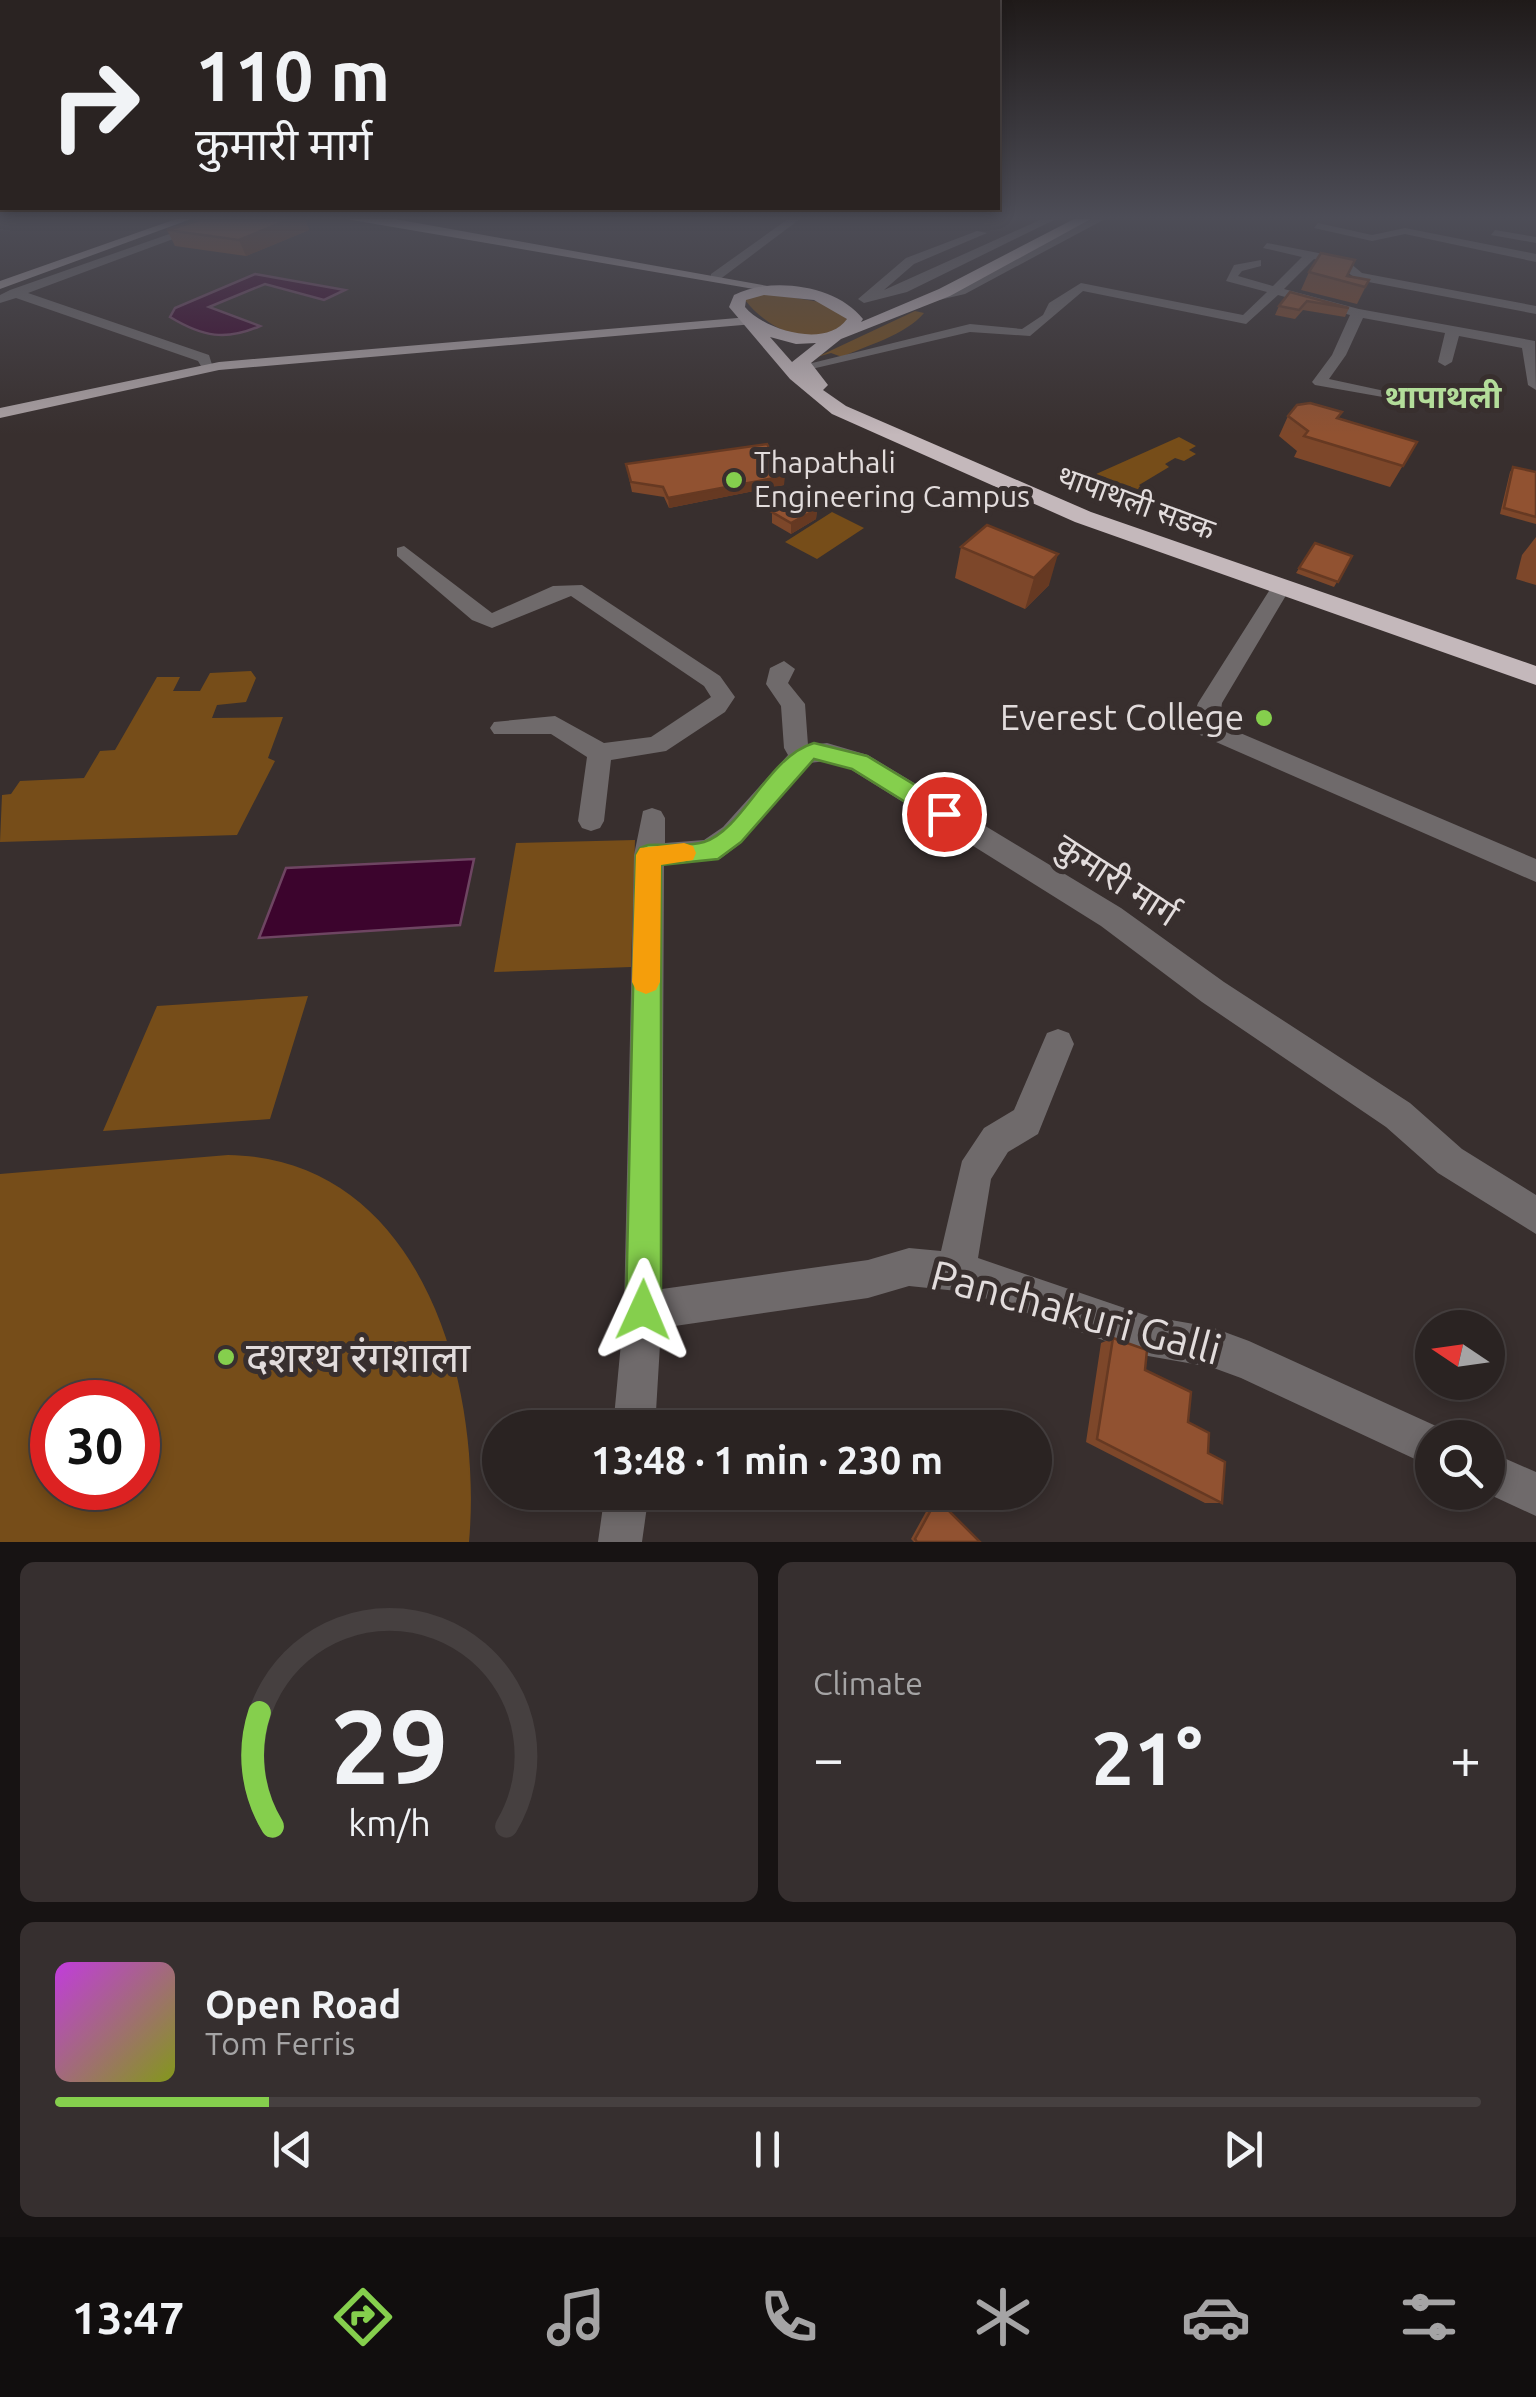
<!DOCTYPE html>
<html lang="en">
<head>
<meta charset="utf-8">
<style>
	:root { --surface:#2a2322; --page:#362f2f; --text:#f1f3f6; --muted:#a5a4a5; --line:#464040; --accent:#85cf4d }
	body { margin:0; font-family:Ubuntu,"Noto Sans Devanagari",sans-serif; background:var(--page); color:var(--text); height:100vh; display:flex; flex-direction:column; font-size:38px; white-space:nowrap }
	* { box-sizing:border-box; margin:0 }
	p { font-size:32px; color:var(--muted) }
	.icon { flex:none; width:55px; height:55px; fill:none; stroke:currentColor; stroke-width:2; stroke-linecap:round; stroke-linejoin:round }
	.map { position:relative; height:1542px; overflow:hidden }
	.details { display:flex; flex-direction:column; gap:20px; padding:20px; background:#171313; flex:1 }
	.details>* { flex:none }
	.hud { position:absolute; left:0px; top:0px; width:1000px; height:210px; box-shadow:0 5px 15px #0003,0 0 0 2px var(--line); background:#2a2322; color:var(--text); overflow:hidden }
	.needle { width:65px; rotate:283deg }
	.buttons { position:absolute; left:1415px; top:1310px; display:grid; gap:20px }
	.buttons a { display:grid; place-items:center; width:90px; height:90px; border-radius:50%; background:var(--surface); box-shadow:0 5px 15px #0003,0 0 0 2px var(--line); font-size:50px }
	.speed { position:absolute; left:30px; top:1380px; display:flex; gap:20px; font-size:50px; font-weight:700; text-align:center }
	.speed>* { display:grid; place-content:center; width:130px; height:130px; border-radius:50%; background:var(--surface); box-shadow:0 5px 15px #0003,0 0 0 2px var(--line); line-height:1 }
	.speed .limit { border:15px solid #d22; background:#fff; color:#111 }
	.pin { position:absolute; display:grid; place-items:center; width:85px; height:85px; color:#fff; margin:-42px; border:5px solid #fff; border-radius:50%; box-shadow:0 2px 10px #0007 }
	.me { position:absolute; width:110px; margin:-55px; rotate:1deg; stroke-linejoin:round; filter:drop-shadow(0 0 8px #0008) }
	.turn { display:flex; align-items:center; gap:35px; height:210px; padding:0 30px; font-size:45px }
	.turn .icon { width:130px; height:130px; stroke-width:2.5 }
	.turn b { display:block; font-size:70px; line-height:85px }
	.big { font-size:75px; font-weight:600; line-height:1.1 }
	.details .tile { flex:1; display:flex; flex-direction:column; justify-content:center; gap:15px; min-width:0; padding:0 35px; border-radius:15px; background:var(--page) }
	.details .dial { align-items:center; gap:0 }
	.dial svg { height:260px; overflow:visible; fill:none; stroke:var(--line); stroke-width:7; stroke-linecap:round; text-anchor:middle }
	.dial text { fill:var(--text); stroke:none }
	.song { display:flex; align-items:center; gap:30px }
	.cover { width:120px; height:120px; border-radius:15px; background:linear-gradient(135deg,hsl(290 70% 55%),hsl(70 70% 35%)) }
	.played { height:10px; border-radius:5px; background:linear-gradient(90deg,var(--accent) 15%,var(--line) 15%) }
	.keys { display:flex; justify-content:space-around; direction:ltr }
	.heat { display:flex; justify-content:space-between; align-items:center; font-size:55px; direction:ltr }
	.details .tiles { flex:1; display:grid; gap:20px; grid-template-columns:1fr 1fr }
	.tile:last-child { grid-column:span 2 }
	.trip { position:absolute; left:482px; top:1410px; width:570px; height:100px; border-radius:50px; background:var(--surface); box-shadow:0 5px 15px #0003,0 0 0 2px var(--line); font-weight:600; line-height:100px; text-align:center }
	.tab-bar { display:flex; height:160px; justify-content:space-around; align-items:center; background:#110e0e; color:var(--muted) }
	.tab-bar .icon { width:70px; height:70px }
	.tab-bar .current { color:var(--accent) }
	.tab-bar b { font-size:45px; color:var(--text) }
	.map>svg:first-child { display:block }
	.green { fill:#764d19; fill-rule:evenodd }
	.water { fill:#3c042d; stroke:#6e4562; stroke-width:2.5 }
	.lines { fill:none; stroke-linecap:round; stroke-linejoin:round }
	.minor { fill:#6f6a6b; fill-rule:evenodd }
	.major { fill:#aca2a4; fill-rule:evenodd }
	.highway { fill:#c4b8bb; fill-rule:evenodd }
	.wall { fill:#7d472a }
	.shaded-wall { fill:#663922 }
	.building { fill:#915231; stroke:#663922; stroke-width:2.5 }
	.route { fill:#85cf4d; stroke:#568732; stroke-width:2.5 }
	.slow { fill:#f59e0b }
	.poi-dot { fill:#85cf4d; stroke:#382f2e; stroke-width:4 }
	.labels { text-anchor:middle; stroke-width:10; stroke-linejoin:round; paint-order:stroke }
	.far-poi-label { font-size:30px; fill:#e2dcdc; stroke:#382f2e; text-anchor:start }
	.far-street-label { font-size:30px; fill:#e2dcdc; stroke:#382f2e }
	.far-neighbourhood-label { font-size:32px; font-weight:bold; fill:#b3dd9a; stroke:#382f2e }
	.poi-label { font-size:35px; fill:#e2dcdc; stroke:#382f2e; text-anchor:end }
	.street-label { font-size:35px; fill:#e2dcdc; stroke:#382f2e }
	.near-street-label { font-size:42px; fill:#e2dcdc; stroke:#382f2e }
	.near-poi-label { font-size:42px; fill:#e2dcdc; stroke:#382f2e; text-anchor:start }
</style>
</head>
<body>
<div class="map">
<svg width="1536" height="1542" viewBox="0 0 1536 1542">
	<rect width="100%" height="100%" fill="#382f2e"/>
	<!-- green -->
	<path class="green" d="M759 292 820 302 847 318 846 322C814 352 768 330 745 300Z
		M915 311 924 313C906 335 865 346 842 357L831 353 817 357Z
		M1179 437 1196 446 1189 450 1196 454 1184 461 1175 458 1165 464 1169 467 1139 485 1157 503 1145 520 1130 515 1132 510 1083 493 1087 488 1076 483Z
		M832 512 864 528 817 559 785 542Z
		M251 671 256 678 246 702 217 705 212 718 283 717 268 758 275 761 237 835 0 842 2 795 11 794 20 781 84 778 100 751 115 750 157 677H180L173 691H200L210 673Z
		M635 840 631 967 494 972 516 843Z
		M308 996 270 1119 103 1131 157 1006Z
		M228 1155C422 1158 483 1384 469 1542H0V1174ZM52 1402H138V1488H52Z"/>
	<!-- water -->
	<path class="water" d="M255 274 345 290 324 300 265 284 209 307 260 326C226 341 203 337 170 317L175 308Z
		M474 859 460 925 259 938 286 868Z"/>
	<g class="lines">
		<!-- minor -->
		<path class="minor" d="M212 219H227L28 293 209 355 214 371H204L198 361 16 298 0 303V295L10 290Z
			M788 219H800L719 280H711V274Z
			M1042 219H1056L907 292 864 303 858 299 906 258 977 231 987 233 914 264 884 290Z
			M1092 219H1105L965 294 926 303 920 299 957 288Z
			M1318 223 1372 235 1405 228 1536 254V262L1405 234 1372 241 1314 228Z
			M1495 230 1536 237V243L1491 235Z
			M1267 243 1344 258 1362 273 1536 306V314L1358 280 1336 264 1314 259 1284 289 1359 309 1535 341 1536 390 1528 385 1522 348 1459 336 1452 362 1445 366 1438 362 1445 333 1363 318 1346 355 1329 379 1394 393V399L1315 385 1312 382 1332 355 1350 315 1278 295 1246 324 1083 291 1030 336 970 332 803 371 796 367 970 324 1022 329 1043 315 1049 303 1081 283 1243 315 1267 292 1226 281 1234 265 1261 260V266L1242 271 1238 276 1273 286 1302 257 1263 248Z
			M404 546 492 613 553 586 582 585 720 676 735 697 725 712 666 751 611 760 604 821 600 828 591 831 582 828 578 821 587 757 551 734H494L490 728 494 722 555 716 604 743 651 737 711 697 704 686 571 596 492 628 472 620 397 556V548Z
			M1281 581 1291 587 1222 703 1219 724 1536 859V882L1200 735 1193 717 1198 703 1274 583Z
			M784 661 795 669 788 683 805 704 808 745 827 743 868 755 1121 908 1224 982 1410 1103 1462 1149 1536 1195V1234L1438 1173 1386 1127 1202 1002 1101 926 850 769 827 761 809 763 741 843 720 859 664 865 662 1289 868 1260 909 1248 941 1251 962 1161 984 1128 1014 1110 1047 1033 1058 1029 1069 1033 1074 1044 1038 1134 1008 1152 991 1179 978 1258 1148 1316 1211 1327 1249 1341 1447 1431 1450 1438H1432V1467L1241 1378 1211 1367 1148 1356 967 1292 909 1286 868 1298 661 1328 655 1428H613L624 1311 634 855 643 811 652 808 661 811 665 818V843L704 840 723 827 788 755 784 748 781 706 766 684 770 668Z
			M1488 1451 1536 1472V1516L1484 1492H1488Z
			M605 1492H649L642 1542H598Z"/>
		<!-- major -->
		<path class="major" d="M176 219H191L0 289V281Z
			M346 219H395L801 292 795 296Z
			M749 317 754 318V324L219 370 0 418V408L219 362Z"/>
		<!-- highway -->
		<path class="highway" d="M1074 219H1091L950 296 841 339 811 363 828 385 823 390 846 406 1091 512 1536 666V685L1075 522 832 414 790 379 729 307 734 295C771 276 837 285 863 319L861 322 939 289ZM764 295 814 300 847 319C826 349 764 330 745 307L746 300ZM770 337 796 344 816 343 792 362Z"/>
	</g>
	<!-- wall -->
	<path class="wall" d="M204 219H305L309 230 246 256 175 246 167 230Z
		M1355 260 1347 276 1369 280 1357 304 1301 290 1309 272Z
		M1290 292 1349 308 1345 317 1303 310 1295 319 1275 315 1279 306Z
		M1342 412 1338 419 1417 442 1390 487 1294 457 1297 451 1279 436 1288 416Z
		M626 464 784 485 669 508 664 497 632 492Z
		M1513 467 1536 472V524L1500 514 1510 472Z
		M817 509 816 519 791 534 772 523V512Z
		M987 525 1049 585 1025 609 955 578 961 547Z
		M1536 537V585L1516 579 1522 555Z
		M1315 543 1352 556 1334 587 1296 573Z
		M1113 1338 1145 1370 1188 1422 1208 1453 1222 1503H1205L1086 1442 1101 1343Z
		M933 1499H937L980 1542H914L911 1539Z"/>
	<!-- shaded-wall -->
	<path class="shaded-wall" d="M290 219H305L309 230 246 256 239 240Z
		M785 476 784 485 669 508 668 498Z
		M817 509 816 519 791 534V523Z
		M1058 554 1049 585 1025 609 1034 578Z"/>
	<!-- building -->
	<path class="building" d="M204 219H290L239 240 167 230Z
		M1321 253 1355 260 1347 276 1369 280 1365 287 1309 272Z
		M1290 292 1349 308 1307 301 1299 310 1279 306Z
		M1310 403 1342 412 1337 418 1417 442 1403 466 1304 436 1308 431 1288 416 1297 405Z
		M767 444 785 476 668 498 663 487 631 482 626 464Z
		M1513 467 1536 472V517L1504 508Z
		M799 498 817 509 791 523 772 512Z
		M987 525 1058 554 1034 578 961 547Z
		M1315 543 1352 556 1338 582 1299 568Z
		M1113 1338 1147 1350 1145 1370 1191 1392 1188 1422 1209 1433 1208 1453 1225 1462 1222 1503 1097 1439Z
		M937 1499 980 1542H917L915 1539Z"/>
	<!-- sky -->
	<linearGradient id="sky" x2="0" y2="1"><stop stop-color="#1f1a19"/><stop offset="0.5" stop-color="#4d4d57"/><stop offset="1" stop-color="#4d4d57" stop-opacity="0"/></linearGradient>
	<rect width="1536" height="435" fill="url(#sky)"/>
	<!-- route -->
	<path class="route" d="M814 743 867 756 953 808 956 814 953 821H936L852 769 814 759 741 842 718 859 661 865V1310L656 1323 643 1328 631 1323 626 1310 636 855 640 848 648 845C665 844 688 847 704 842 744 829 767 757 814 743Z"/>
	<!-- slow -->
	<path class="slow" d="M684 843 693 846 696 853 693 860 661 865 660 982 656 990 646 994 636 990 632 982 636 855 640 848Z"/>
	<!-- markers -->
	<g class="poi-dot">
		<circle cx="734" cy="480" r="10"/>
		<circle cx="1264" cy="718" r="10"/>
		<circle cx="226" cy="1357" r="10"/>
	</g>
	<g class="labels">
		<!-- far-poi labels -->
		<g class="far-poi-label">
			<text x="754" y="473">Thapathali<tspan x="754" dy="34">Engineering Campus</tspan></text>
		</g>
		<!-- far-street labels -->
		<g class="far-street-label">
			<text transform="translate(1136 503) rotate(20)" y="10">थापाथली सडक</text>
		</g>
		<!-- far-neighbourhood labels -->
		<g class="far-neighbourhood-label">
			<text x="1443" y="408">थापाथली</text>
		</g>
		<!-- poi labels -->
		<g class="poi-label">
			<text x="1244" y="730">Everest College</text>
		</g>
		<!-- street labels -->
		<g class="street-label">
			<text transform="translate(1117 880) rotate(33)" y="12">कुमारी मार्ग</text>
		</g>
		<!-- near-street labels -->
		<g class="near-street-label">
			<text transform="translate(1076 1312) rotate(15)" y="15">Panchakuri Galli</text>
		</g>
		<!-- near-poi labels -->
		<g class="near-poi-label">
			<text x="246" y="1372">दशरथ रंगशाला</text>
		</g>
	</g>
</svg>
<div class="buttons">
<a><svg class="needle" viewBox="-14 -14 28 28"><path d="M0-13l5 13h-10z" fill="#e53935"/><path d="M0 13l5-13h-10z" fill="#a5a4a5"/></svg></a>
<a><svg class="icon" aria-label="search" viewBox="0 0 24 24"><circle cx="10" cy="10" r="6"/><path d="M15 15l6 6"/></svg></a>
</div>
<div class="speed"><div class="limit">30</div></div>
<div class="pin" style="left:944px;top:814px;background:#d93025"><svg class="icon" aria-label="arrive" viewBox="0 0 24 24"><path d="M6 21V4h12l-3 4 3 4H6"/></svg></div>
<svg class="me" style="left:643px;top:1310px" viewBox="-20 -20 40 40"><path d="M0-17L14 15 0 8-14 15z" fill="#85cf4d" stroke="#fff" stroke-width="4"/></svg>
<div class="trip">13:48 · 1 min · 230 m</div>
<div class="hud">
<div class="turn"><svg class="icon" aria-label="right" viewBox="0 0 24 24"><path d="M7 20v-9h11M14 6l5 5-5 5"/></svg><div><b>110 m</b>कुमारी मार्ग</div></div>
</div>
</div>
<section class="details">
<div class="tiles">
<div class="tile dial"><svg viewBox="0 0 100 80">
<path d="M14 69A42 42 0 1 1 86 69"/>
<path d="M14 69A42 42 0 0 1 10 34" stroke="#85cf4d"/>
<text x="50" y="56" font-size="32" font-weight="700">29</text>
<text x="50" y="72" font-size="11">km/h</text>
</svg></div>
<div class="tile"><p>Climate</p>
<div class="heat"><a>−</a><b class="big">21°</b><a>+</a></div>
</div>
<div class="tile">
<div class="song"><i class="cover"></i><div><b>Open Road</b><p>Tom Ferris</p></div></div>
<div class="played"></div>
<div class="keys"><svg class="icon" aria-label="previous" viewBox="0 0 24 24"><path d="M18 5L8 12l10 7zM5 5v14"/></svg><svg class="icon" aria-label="pause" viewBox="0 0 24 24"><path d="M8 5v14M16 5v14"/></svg><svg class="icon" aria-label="next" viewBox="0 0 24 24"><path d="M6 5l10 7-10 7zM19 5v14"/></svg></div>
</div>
</div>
</section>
<nav class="tab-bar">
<b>13:47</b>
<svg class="icon current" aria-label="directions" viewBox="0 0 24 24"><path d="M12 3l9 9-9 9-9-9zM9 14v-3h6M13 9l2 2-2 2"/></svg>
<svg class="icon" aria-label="music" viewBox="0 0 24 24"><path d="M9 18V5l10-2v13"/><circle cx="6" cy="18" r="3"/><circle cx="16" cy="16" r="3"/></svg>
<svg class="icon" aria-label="phone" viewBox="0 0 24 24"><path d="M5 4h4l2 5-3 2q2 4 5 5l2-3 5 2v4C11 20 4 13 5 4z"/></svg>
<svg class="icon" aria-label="climate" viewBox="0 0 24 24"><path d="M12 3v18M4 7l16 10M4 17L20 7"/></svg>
<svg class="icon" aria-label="car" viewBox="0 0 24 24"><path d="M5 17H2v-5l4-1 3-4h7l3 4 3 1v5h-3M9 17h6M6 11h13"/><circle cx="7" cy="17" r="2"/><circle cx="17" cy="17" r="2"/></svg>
<svg class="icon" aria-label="filters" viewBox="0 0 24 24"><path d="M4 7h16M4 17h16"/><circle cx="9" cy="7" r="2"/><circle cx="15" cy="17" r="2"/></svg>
</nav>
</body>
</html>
